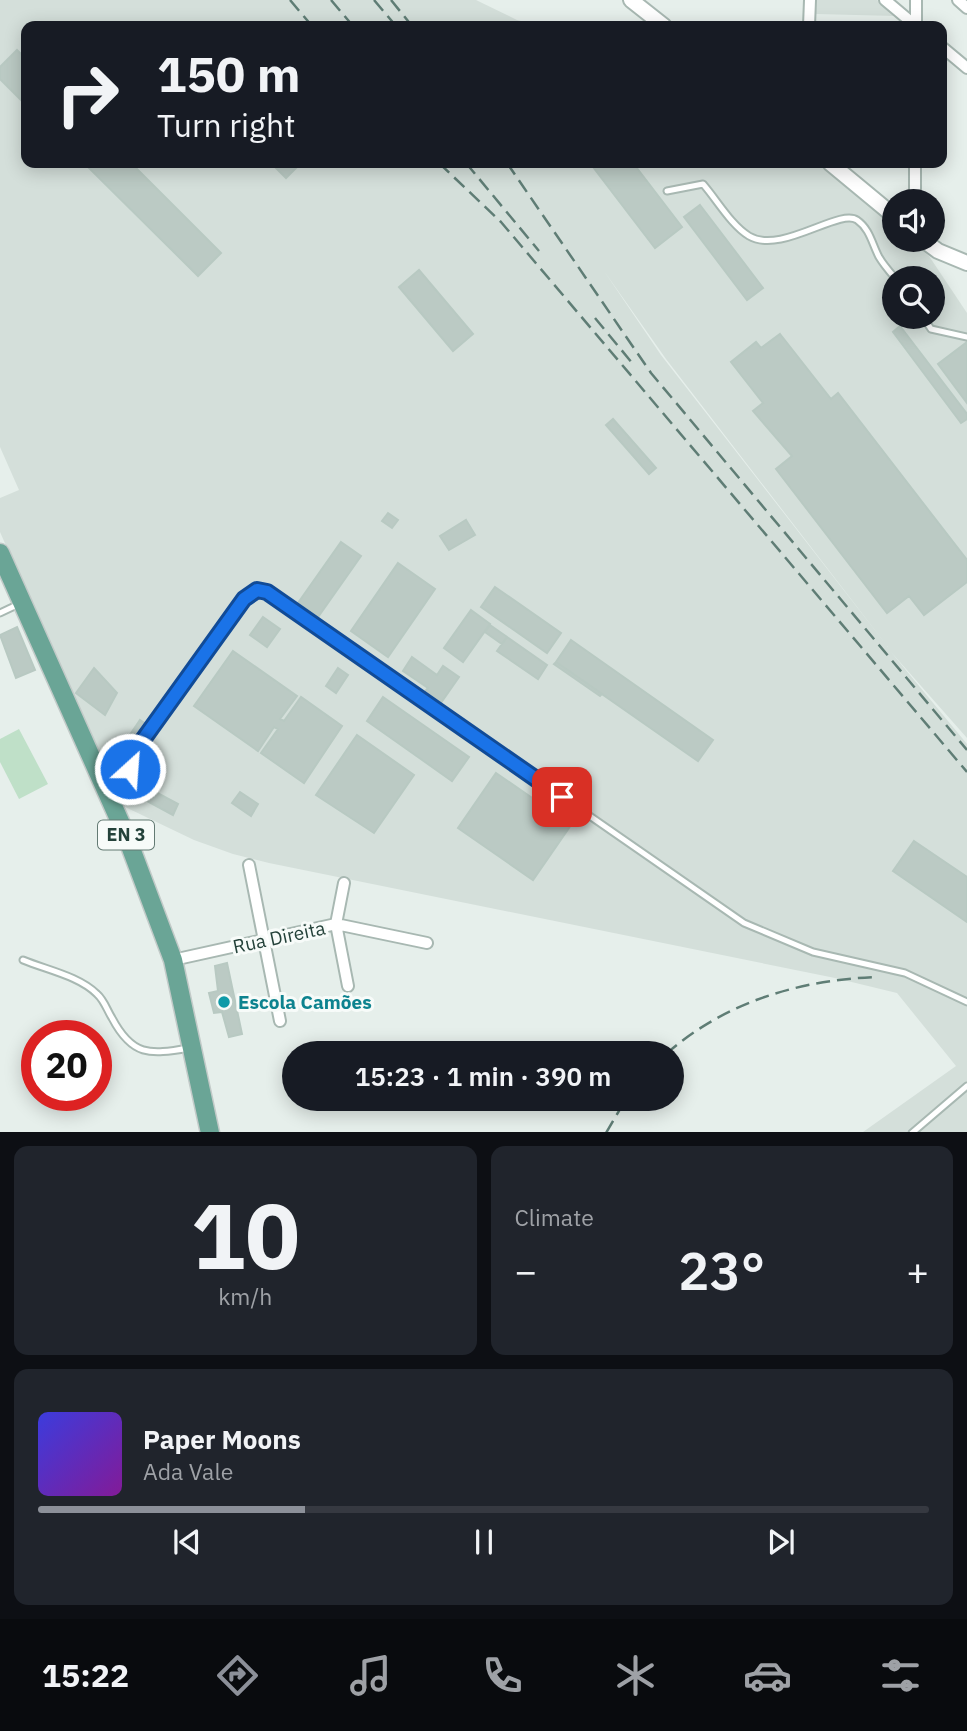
<!DOCTYPE html>
<html lang="en">
<head>
<meta charset="utf-8">
<style>
	:root { --surface:#171b24; --page:#20242c; --text:#f1f3f6; --muted:#9ea1a6; --line:#363941; --accent:#8c9099 }
	body { margin:0; font-family:"IBM Plex Sans",sans-serif; background:var(--page); color:var(--text); height:100vh; display:flex; flex-direction:column; font-size:26px; white-space:nowrap }
	* { box-sizing:border-box; margin:0 }
	p { font-size:23px; color:var(--muted) }
	.icon { flex:none; width:38px; height:38px; fill:none; stroke:currentColor; stroke-width:2; stroke-linecap:round; stroke-linejoin:round }
	.map { position:relative; height:1132px; overflow:hidden }
	.details { display:flex; flex-direction:column; gap:14px; padding:14px; background:#0d0f14; flex:1 }
	.details>* { flex:none }
	.hud { position:absolute; left:21px; top:21px; width:926px; height:147px; border-radius:14px; box-shadow:0 4px 18px #0003; background:#171b24; color:var(--text); overflow:hidden }
	.controls { position:absolute; left:882px; top:189px; display:grid; gap:14px }
	.controls a { display:grid; place-items:center; width:63px; height:63px; border-radius:50%; background:var(--surface); box-shadow:0 4px 18px #0003; font-size:35px }
	.speed { position:absolute; left:21px; top:1020px; display:flex; gap:14px; font-size:35px; font-weight:700; text-align:center }
	.speed>* { display:grid; place-content:center; width:91px; height:91px; border-radius:50%; background:var(--surface); box-shadow:0 4px 18px #0003; line-height:1 }
	.speed .limit { border:10px solid #d22; background:#fff; color:#111 }
	.pin { position:absolute; display:grid; place-items:center; width:60px; height:60px; color:#fff; margin:-30px; border-radius:14px; box-shadow:0 4px 10px #0006 }
	.me { position:absolute; width:77px; margin:-38px; rotate:26deg; stroke-linejoin:round; filter:drop-shadow(0 0 5px #0008) }
	.turn { display:flex; align-items:center; gap:24px; height:147px; padding:0 21px; font-size:32px }
	.turn .icon { width:91px; height:91px; stroke-width:2.5 }
	.turn b { display:block; font-size:49px; line-height:60px }
	.big { font-size:52px; font-weight:600; line-height:1.1 }
	.details .card { flex:1; display:flex; flex-direction:column; justify-content:center; gap:10px; min-width:0; padding:0 24px; border-radius:14px; background:var(--page) }
	.details .dial { align-items:center; gap:0 }
	.dial b { font-size:91px; line-height:1 }
	.song { display:flex; align-items:center; gap:21px }
	.cover { width:84px; height:84px; border-radius:10px; background:linear-gradient(135deg,hsl(240 70% 55%),hsl(290 70% 35%)) }
	.played { height:7px; border-radius:4px; background:linear-gradient(90deg,var(--accent) 30%,var(--line) 30%) }
	.keys { display:flex; justify-content:space-around; direction:ltr }
	.heat { display:flex; justify-content:space-between; align-items:center; font-size:38px; direction:ltr }
	.details .tiles { flex:1; display:grid; gap:14px; grid-template-columns:1fr 1fr }
	.card:last-child { grid-column:span 2 }
	.trip { position:absolute; left:282px; top:1041px; width:402px; height:70px; border-radius:35px; background:var(--surface); box-shadow:0 4px 18px #0003; font-weight:600; line-height:70px; text-align:center }
	.tab-bar { display:flex; height:112px; justify-content:space-around; align-items:center; background:#090b0e; color:var(--muted) }
	.tab-bar .icon { width:49px; height:49px }
	.tab-bar .current { color:var(--accent) }
	.tab-bar b { font-size:32px; color:var(--text) }
	.map>svg:first-child { display:block }
	.built { fill:#d4dfda; fill-rule:evenodd }
	.green { fill:#bfe0c8 }
	.building { fill:#bbcac4; stroke:#b8c9c2; stroke-width:2 }
	.lines { fill:none; stroke-linecap:round; stroke-linejoin:round }
	.service-casing { stroke:#a8b8b2; stroke-width:9 }
	.minor-casing { stroke:#a8b8b2; stroke-width:14 }
	.tertiary-casing { stroke:#a8b8b2; stroke-width:18 }
	.primary-casing { stroke:#c2cac8; stroke-width:21 }
	.service { stroke:#fff; stroke-width:5 }
	.minor { stroke:#fff; stroke-width:10 }
	.tertiary { stroke:#fff; stroke-width:14 }
	.primary { stroke:#6aa596; stroke-width:18 }
	.rail { stroke:#5f7d75; stroke-width:2.5; stroke-dasharray:14 7; stroke-linecap:butt }
	.route-casing { stroke:#114b97; stroke-width:18 }
	.route { stroke:#1a73e8; stroke-width:12 }
	.culture-dot { fill:#0f9aa8; stroke:#f7fbf9; stroke-width:2.5 }
	.labels { text-anchor:middle; stroke-width:6; stroke-linejoin:round; paint-order:stroke }
	.shield { fill:#f7fbf9; stroke:#637a73; stroke-width:2 }
	.shield-label { font-size:18px; font-weight:bold; fill:#24423a }
	.street-label { font-size:19px; fill:#24423a; stroke:#f7fbf9 }
	.culture-label { font-size:19px; font-weight:bold; fill:#0d838f; stroke:#f7fbf9; text-anchor:start }
</style>
</head>
<body>
<div class="map">
<svg width="967" height="1133" viewBox="0 0 967 1133">
	<rect width="100%" height="100%" fill="#e6efeb"/>
	<!-- built -->
	<path class="built" d="M0 0H476L517 20 541 26H26V163H818L894 227V240H909L929 256 967 313V738L891 652 967 744V1132H863L956 1066 897 993 835 978 269 863 233 854 194 840 121 805 0 532V498L19 490 0 447ZM604 271 666 359 888 647 661 355ZM894 278H933V317H894Z
		M816 0H877L897 16 815 14Z"/>
	<!-- green -->
	<path class="green" d="M19 729 48 784 19 799 0 762V739Z"/>
	<!-- building -->
	<path class="building" d="M17 50 26 59V105L0 79V67Z
		M84 163H131L221 253 198 276Z
		M271 163H301L286 178Z
		M590 163H633L682 227 655 248Z
		M700 205 763 288 747 300 684 217Z
		M419 270 473 334 453 351 399 287Z
		M900 326 967 414V419L961 423 893 332Z
		M780 334 831 399 838 393 967 560V582L924 615 909 596 887 613 776 469 792 456 753 411 763 403 731 362 756 342 761 348Z
		M967 342V403L938 364Z
		M613 419 656 468 649 474 606 425Z
		M388 513 398 520 392 528 382 521Z
		M466 520 475 535 449 550 440 536Z
		M341 542 361 556 318 617 298 603Z
		M398 563 435 589 388 657 351 631Z
		M495 587 561 633 547 653 481 607Z
		M471 610 490 624 463 662 444 648Z
		M263 617 280 629 267 647 250 635Z
		M490 625 507 637 502 644 485 632Z
		M17 627 35 670 16 678 0 635Z
		M507 637 547 665 538 679 497 651Z
		M571 640 713 740 698 761 556 662Z
		M233 651 297 696 280 719 284 721 301 697 342 726 304 783 261 753 278 729 274 727 258 751 194 706Z
		M412 657 437 675 443 666 459 677 438 707 422 695 428 688 403 671Z
		M556 662 602 694 600 696 554 664Z
		M94 668 117 693 105 715 76 693Z
		M338 668 348 675 336 693 326 686Z
		M383 697 469 757 452 781 367 721Z
		M140 720 146 724 119 764 113 760Z
		M357 735 414 775 374 833 316 795Z
		M496 773 571 825 533 880 458 828Z
		M131 779 178 804 173 815 125 789Z
		M240 792 258 804 251 816 232 803Z
		M914 841 967 877V922L893 871Z
		M227 963 242 1034 229 1037 222 1012 214 1013 209 993 218 991 215 966Z"/>
	<g class="lines">
		<defs>
			<path id="service" d="M667 191 703 184C717 200 731 225 749 236 781 255 839 208 857 220 870 229 872 244 879 257 883 264 889 271 895 278
				M923 317 931 329 967 337
				M0 613 19 604
				M130 769 132 755 244 599 257 590 267 592 744 923 813 952 905 973 967 1002
				M23 960C47 970 79 976 97 994 104 1000 107 1010 112 1018 132 1056 149 1055 189 1048
				M912 1133 967 1086"/>
			<path id="minor" d="M885 0 916 26
				M958 0 967 8
				M809 26 810 0
				M916 26V0
				M942 47 967 68
				M915 201V163
				M249 865 280 1021
				M344 883 336 924 348 986
				M173 960 336 924 427 943"/>
			<path id="tertiary" d="M631 0 664 26
				M830 163 894 216
				M923 240 938 251 967 263"/>
			<path id="primary" d="M0 553 126 835 173 960 210 1133"/>
		</defs>
		<!-- service casing -->
		<use href="#service" class="service-casing"/>
		<!-- minor casing -->
		<use href="#minor" class="minor-casing"/>
		<!-- tertiary casing -->
		<use href="#tertiary" class="tertiary-casing"/>
		<!-- primary casing -->
		<use href="#primary" class="primary-casing"/>
		<!-- service -->
		<use href="#service" class="service"/>
		<!-- minor -->
		<use href="#minor" class="minor"/>
		<!-- tertiary -->
		<use href="#tertiary" class="tertiary"/>
		<!-- primary -->
		<use href="#primary" class="primary"/>
		<!-- rail -->
		<path class="rail" d="M290 0 312 26
			M331 0 353 26
			M374 0 396 26
			M391 0 412 26
			M439 163 501 222 967 772
			M466 163 539 251
			M507 163 651 373 967 750
			M595 318 633 364
			M666 1054C725 1002 799 980 876 977
			M606 1133 626 1099"/>
	</g>
	<g class="lines">
		<defs>
			<path id="route" d="M130 769 132 755 244 599 257 590 267 592 562 797"/>
		</defs>
		<!-- route casing -->
		<use href="#route" class="route-casing"/>
		<!-- route -->
		<use href="#route" class="route"/>
	</g>
	<!-- markers -->
	<circle class="culture-dot" cx="224" cy="1002" r="7"/>
	<g class="labels">
		<!-- shield labels -->
		<rect class="shield" x="98" y="820.5" width="56" height="29" rx="5"/>
		<g class="shield-label">
			<text x="126" y="841">EN 3</text>
		</g>
		<!-- street labels -->
		<g class="street-label">
			<text transform="translate(279 937) rotate(-12)" y="7">Rua Direita</text>
		</g>
		<!-- culture labels -->
		<g class="culture-label">
			<text x="238" y="1009">Escola Camões</text>
		</g>
	</g>
</svg>
<div class="controls">
<a><svg class="icon" aria-label="sound" viewBox="0 0 24 24"><path d="M4 9h4l5-4v14l-5-4H4zM17 9q2 3 0 6"/></svg></a>
<a><svg class="icon" aria-label="search" viewBox="0 0 24 24"><circle cx="10" cy="10" r="6"/><path d="M15 15l6 6"/></svg></a>
</div>
<div class="speed"><div class="limit">20</div></div>
<div class="pin" style="left:562px;top:797px;background:#d93025"><svg class="icon" aria-label="arrive" viewBox="0 0 24 24"><path d="M6 21V4h12l-3 4 3 4H6"/></svg></div>
<svg class="me" style="left:130px;top:769px" viewBox="-20 -20 40 40"><circle r="17" fill="#1a73e8" stroke="#fff" stroke-width="3"/><path d="M0-11L8 9 0 5-8 9z" fill="#fff"/></svg>
<div class="trip">15:23 · 1 min · 390 m</div>
<div class="hud">
<div class="turn"><svg class="icon" aria-label="right" viewBox="0 0 24 24"><path d="M7 20v-9h11M14 6l5 5-5 5"/></svg><div><b>150 m</b>Turn right</div></div>
</div>
</div>
<section class="details">
<div class="tiles">
<div class="card dial"><b>10</b><p>km/h</p></div>
<div class="card"><p>Climate</p>
<div class="heat"><a>−</a><b class="big">23°</b><a>+</a></div>
</div>
<div class="card">
<div class="song"><i class="cover"></i><div><b>Paper Moons</b><p>Ada Vale</p></div></div>
<div class="played"></div>
<div class="keys"><svg class="icon" aria-label="previous" viewBox="0 0 24 24"><path d="M18 5L8 12l10 7zM5 5v14"/></svg><svg class="icon" aria-label="pause" viewBox="0 0 24 24"><path d="M8 5v14M16 5v14"/></svg><svg class="icon" aria-label="next" viewBox="0 0 24 24"><path d="M6 5l10 7-10 7zM19 5v14"/></svg></div>
</div>
</div>
</section>
<nav class="tab-bar">
<b>15:22</b>
<svg class="icon current" aria-label="directions" viewBox="0 0 24 24"><path d="M12 3l9 9-9 9-9-9zM9 14v-3h6M13 9l2 2-2 2"/></svg>
<svg class="icon" aria-label="music" viewBox="0 0 24 24"><path d="M9 18V5l10-2v13"/><circle cx="6" cy="18" r="3"/><circle cx="16" cy="16" r="3"/></svg>
<svg class="icon" aria-label="phone" viewBox="0 0 24 24"><path d="M5 4h4l2 5-3 2q2 4 5 5l2-3 5 2v4C11 20 4 13 5 4z"/></svg>
<svg class="icon" aria-label="climate" viewBox="0 0 24 24"><path d="M12 3v18M4 7l16 10M4 17L20 7"/></svg>
<svg class="icon" aria-label="car" viewBox="0 0 24 24"><path d="M5 17H2v-5l4-1 3-4h7l3 4 3 1v5h-3M9 17h6M6 11h13"/><circle cx="7" cy="17" r="2"/><circle cx="17" cy="17" r="2"/></svg>
<svg class="icon" aria-label="filters" viewBox="0 0 24 24"><path d="M4 7h16M4 17h16"/><circle cx="9" cy="7" r="2"/><circle cx="15" cy="17" r="2"/></svg>
</nav>
</body>
</html>
